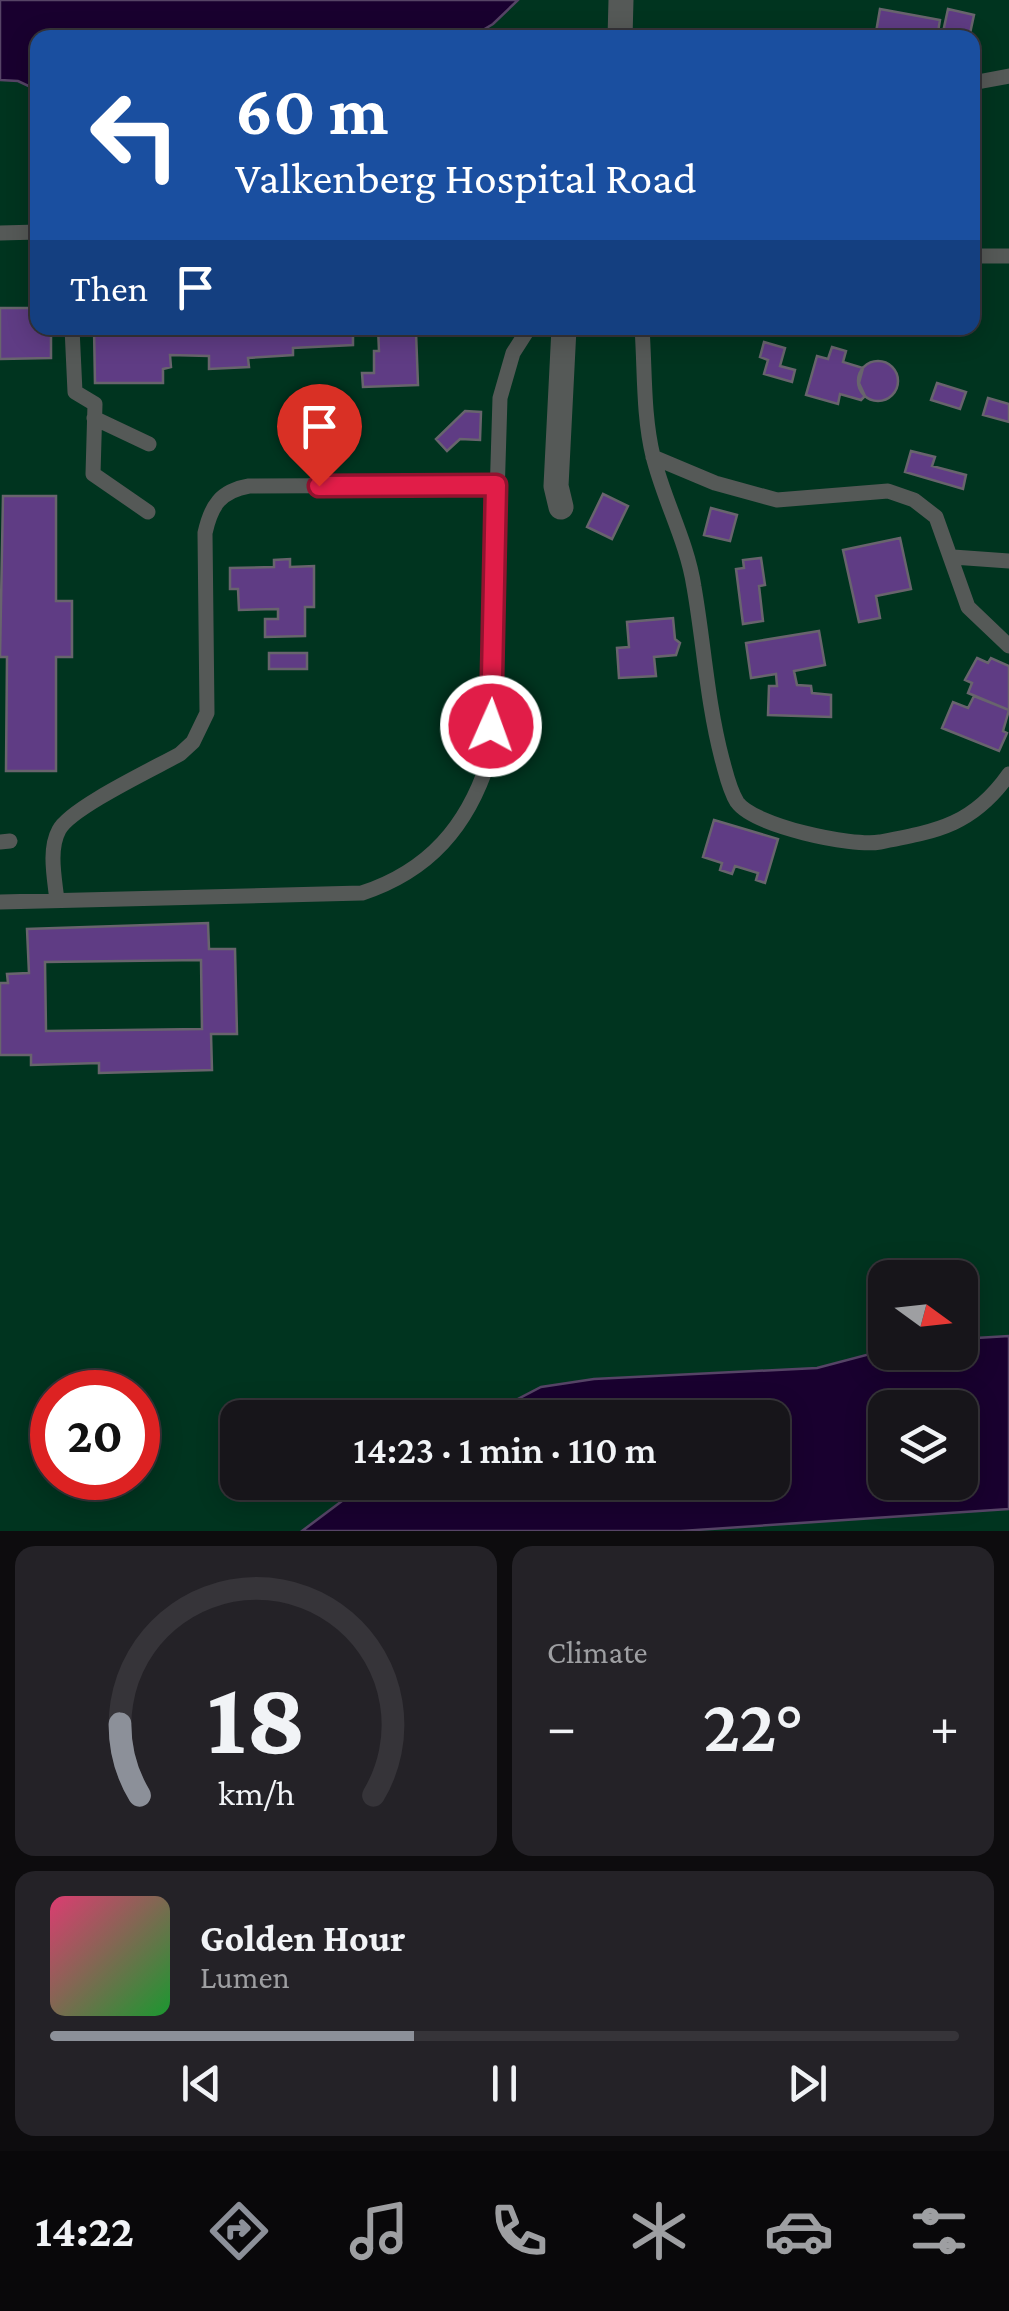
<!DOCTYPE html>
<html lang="en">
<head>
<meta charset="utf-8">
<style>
	:root { --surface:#17151a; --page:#242227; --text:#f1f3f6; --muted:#9e9fa2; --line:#363439; --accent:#8c9099 }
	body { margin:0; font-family:"Crimson Pro",serif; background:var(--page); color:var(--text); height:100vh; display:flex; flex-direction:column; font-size:38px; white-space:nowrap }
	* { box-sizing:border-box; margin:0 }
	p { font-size:32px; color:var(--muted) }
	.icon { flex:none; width:55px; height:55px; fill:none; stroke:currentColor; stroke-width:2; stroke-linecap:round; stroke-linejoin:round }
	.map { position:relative; height:1531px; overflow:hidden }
	.details { display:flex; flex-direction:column; gap:15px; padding:15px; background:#0d0c0e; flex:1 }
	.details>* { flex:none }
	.guide { position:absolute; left:30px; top:30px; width:950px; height:305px; border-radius:20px; box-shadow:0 5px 25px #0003,0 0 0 2px var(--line); background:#1a4fa0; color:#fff; overflow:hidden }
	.needle { width:65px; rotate:105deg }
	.fabs { position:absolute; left:868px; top:1260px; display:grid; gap:20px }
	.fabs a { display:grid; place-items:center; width:110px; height:110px; border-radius:20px; background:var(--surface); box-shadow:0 5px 25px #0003,0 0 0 2px var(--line); font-size:50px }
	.speed { position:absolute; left:30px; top:1370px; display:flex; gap:20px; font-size:50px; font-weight:700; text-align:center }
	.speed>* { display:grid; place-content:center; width:130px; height:130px; border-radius:50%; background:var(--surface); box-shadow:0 5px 25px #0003,0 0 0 2px var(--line); line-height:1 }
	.speed .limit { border:15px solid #d22; background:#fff; color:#111 }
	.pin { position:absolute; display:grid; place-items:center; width:85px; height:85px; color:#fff; margin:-102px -42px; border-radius:50% 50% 50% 0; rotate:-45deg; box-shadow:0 0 10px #0007 }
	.pin .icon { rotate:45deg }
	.me { position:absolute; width:110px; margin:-55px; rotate:2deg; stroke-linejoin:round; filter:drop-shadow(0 0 8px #0008) }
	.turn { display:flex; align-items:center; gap:35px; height:210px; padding:0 40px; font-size:45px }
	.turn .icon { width:130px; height:130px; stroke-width:2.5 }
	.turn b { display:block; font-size:70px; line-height:85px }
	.then { display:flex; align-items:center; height:95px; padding:0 40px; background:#0003; gap:20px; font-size:38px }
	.big { font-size:75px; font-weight:600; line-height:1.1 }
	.details .tile { flex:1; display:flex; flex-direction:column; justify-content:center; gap:15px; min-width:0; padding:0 35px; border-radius:20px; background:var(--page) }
	.details .dial { align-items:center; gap:0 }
	.dial svg { height:260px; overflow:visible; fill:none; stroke:var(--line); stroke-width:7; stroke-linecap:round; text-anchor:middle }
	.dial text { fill:var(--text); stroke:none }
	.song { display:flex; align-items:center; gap:30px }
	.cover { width:120px; height:120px; border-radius:15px; background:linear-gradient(135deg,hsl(340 70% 55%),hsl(130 70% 35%)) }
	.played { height:10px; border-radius:5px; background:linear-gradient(90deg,var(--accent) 40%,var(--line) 40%) }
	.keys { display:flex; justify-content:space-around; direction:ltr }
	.heat { display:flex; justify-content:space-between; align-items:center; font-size:55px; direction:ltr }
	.details .tiles { flex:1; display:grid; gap:15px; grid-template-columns:1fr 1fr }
	.tile:last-child { grid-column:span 2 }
	.trip { position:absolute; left:220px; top:1400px; width:570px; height:100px; border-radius:20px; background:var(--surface); box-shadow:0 5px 25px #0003,0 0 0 2px var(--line); font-weight:600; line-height:100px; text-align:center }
	.tab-bar { display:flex; height:160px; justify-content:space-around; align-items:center; background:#09080a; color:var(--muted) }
	.tab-bar .icon { width:70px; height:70px }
	.tab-bar .active { color:var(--accent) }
	.tab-bar b { font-size:45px; color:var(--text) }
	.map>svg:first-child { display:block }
	.green { fill:#00341f; fill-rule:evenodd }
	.water { fill:#19002f; stroke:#564466; stroke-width:2.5; fill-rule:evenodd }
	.building { fill:#5f3c84; stroke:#68646d; stroke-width:2.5; fill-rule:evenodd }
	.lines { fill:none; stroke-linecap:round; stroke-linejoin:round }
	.lane { stroke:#555957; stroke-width:15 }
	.street { stroke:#555957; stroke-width:25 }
	.route-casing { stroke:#92132f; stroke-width:25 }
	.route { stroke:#e11d48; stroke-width:18 }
</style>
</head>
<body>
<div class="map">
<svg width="1009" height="1531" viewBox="0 0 1009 1531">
	<rect width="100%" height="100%" fill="#1f1c23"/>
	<!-- green -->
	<path class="green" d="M0 0H1009V1531H0ZM38 38H972V328H38ZM885 1278H960V1352H885ZM52 1392H138V1478H52ZM885 1408H960V1482H885ZM238 1418H772V1482H238Z"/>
	<!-- water -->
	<path class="water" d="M0 0H518L493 24 471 37 38 38 37 90 18 81 0 80Z
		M1009 1336V1509L681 1531H302L366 1483 772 1482V1418L483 1417 541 1387 594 1379 817 1368 885 1350V1352H960V1339ZM885 1408H960V1482H885Z"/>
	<!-- building -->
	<path class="building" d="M880 9 940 20 937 38H875Z
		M948 9 974 15 969 38 943 32Z
		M0 308H38V328H51V358L0 359Z
		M94 328H353V345L293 348V355L248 358 249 367 209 369V356L170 355 171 367 163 369V383H95Z
		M378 328H396V333L416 332 418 385 363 387 362 373H374V351H379Z
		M764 342 785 348 780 366 795 370 792 382 764 374 768 360 760 357Z
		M832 347 846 351 843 362 863 368 859 383 865 396 861 400 840 394 838 404 806 395 817 356 828 359Z
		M858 381a20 20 0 1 1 40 0a20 20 0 1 1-40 0Z
		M937 383 966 392 960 409 931 400Z
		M988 398 1009 404V422L983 415Z
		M465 411 481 412 480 440 460 439 447 451 436 439Z
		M911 451 935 457 932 466 966 475 963 489 905 472Z
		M603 494 628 506 612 539 587 527Z
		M3 496H56V601H72V657H56V771H6L7 657H0Z
		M711 508 737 515 730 541 704 535Z
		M900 538 911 589 876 596 880 618 859 622 843 550Z
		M761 558 765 585 759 586 763 621 743 624 736 569 744 568 743 560Z
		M290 559V567L314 566V607H305V636L265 637V619H278V609L239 610 238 589H230V568L274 567V560Z
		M673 618 675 639 680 643 676 655 654 657 656 676 619 678 617 648 629 647 627 622Z
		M819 631 825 665 794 671 797 685 811 686 812 693 831 695V717L768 715 769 686H777L776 674 751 678 746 643Z
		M269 653H307V669H269Z
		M977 658 988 663 991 658 1009 666V710L968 693 972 683 965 680Z
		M974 696 1009 710 1003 731 1007 733 999 751 942 728 953 702 968 708Z
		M714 820 778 839 765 883 756 880 758 873 735 866 732 874 720 870 722 863 703 857Z
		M208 923 209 949H235L237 1034H211L212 1070 99 1073V1063L31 1065V1055H0V983H8L7 974 29 973 27 929ZM201 960 202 1029 46 1031 45 962Z"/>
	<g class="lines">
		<!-- lane -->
		<path class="lane" d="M972 83 1009 76
			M0 233 38 232
			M972 256H1009
			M72 328 75 392 95 404 93 474 148 512
			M642 328C645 370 643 415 653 456 664 501 687 541 694 587 704 644 707 702 722 759 726 773 729 789 737 802 754 826 851 847 880 842 938 831 973 825 1009 774
			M94 418 149 444
			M653 457 715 483 777 500 888 491 914 500 936 517 968 607 1009 646
			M953 557 1009 561
			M0 842 10 841
			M57 901C55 880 48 850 59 830 70 808 155 768 180 754L193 742 207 713 205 533C211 506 220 491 249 486L497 485
			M0 902 362 893C429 871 468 826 489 759L500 398 513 353 529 328"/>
		<!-- street -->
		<path class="street" d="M620 38 621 0
			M561 507 556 486 564 328"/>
	</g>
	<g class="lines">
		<defs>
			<path id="route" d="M319 486 496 485 491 726"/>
		</defs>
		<!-- route casing -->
		<use href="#route" class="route-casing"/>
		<!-- route -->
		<use href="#route" class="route"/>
	</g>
</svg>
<div class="fabs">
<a><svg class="needle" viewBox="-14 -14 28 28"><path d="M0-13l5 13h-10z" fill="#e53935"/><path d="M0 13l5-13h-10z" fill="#9e9fa2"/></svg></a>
<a><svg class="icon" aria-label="layers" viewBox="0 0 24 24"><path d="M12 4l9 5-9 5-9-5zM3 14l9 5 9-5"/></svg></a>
</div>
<div class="speed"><div class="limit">20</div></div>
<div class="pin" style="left:319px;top:486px;background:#d93025"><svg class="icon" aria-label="arrive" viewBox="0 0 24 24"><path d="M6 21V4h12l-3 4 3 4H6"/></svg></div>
<svg class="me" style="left:491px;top:726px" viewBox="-20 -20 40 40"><circle r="17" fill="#e11d48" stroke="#fff" stroke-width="3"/><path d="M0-11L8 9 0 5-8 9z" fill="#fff"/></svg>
<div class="trip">14:23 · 1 min · 110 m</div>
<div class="guide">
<div class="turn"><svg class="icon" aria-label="left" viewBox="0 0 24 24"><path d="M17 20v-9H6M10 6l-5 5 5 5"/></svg><div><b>60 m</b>Valkenberg Hospital Road</div></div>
<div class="then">Then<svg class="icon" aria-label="arrive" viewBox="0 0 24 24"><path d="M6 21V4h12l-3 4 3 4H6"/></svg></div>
</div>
</div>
<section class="details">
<div class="tiles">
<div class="tile dial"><svg viewBox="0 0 100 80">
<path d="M14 69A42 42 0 1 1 86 69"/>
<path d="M14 69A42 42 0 0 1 8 47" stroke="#8c9099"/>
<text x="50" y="56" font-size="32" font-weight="700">18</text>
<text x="50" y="72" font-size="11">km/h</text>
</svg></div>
<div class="tile"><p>Climate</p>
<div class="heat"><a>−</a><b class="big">22°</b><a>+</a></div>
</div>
<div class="tile">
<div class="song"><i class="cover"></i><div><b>Golden Hour</b><p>Lumen</p></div></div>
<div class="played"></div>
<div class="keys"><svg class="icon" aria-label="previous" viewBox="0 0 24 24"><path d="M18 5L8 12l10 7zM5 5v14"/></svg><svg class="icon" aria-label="pause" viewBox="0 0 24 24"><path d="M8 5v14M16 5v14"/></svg><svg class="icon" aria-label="next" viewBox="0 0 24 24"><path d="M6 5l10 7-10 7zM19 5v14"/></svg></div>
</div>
</div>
</section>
<nav class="tab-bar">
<b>14:22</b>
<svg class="icon active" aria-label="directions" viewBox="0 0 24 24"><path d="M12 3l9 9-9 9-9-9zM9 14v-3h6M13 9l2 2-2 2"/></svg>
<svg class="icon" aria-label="music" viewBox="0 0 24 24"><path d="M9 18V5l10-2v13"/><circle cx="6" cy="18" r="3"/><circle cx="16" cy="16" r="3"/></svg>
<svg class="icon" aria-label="phone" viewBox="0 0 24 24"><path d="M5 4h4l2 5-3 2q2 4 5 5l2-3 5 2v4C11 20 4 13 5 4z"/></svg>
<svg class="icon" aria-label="climate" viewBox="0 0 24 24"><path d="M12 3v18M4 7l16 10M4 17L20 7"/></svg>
<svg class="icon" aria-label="car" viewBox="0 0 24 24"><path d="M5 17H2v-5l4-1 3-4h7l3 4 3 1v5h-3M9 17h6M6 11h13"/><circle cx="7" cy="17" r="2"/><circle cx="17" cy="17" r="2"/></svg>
<svg class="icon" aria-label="filters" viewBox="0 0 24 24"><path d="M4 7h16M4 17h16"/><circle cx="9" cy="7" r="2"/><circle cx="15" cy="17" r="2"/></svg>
</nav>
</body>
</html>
